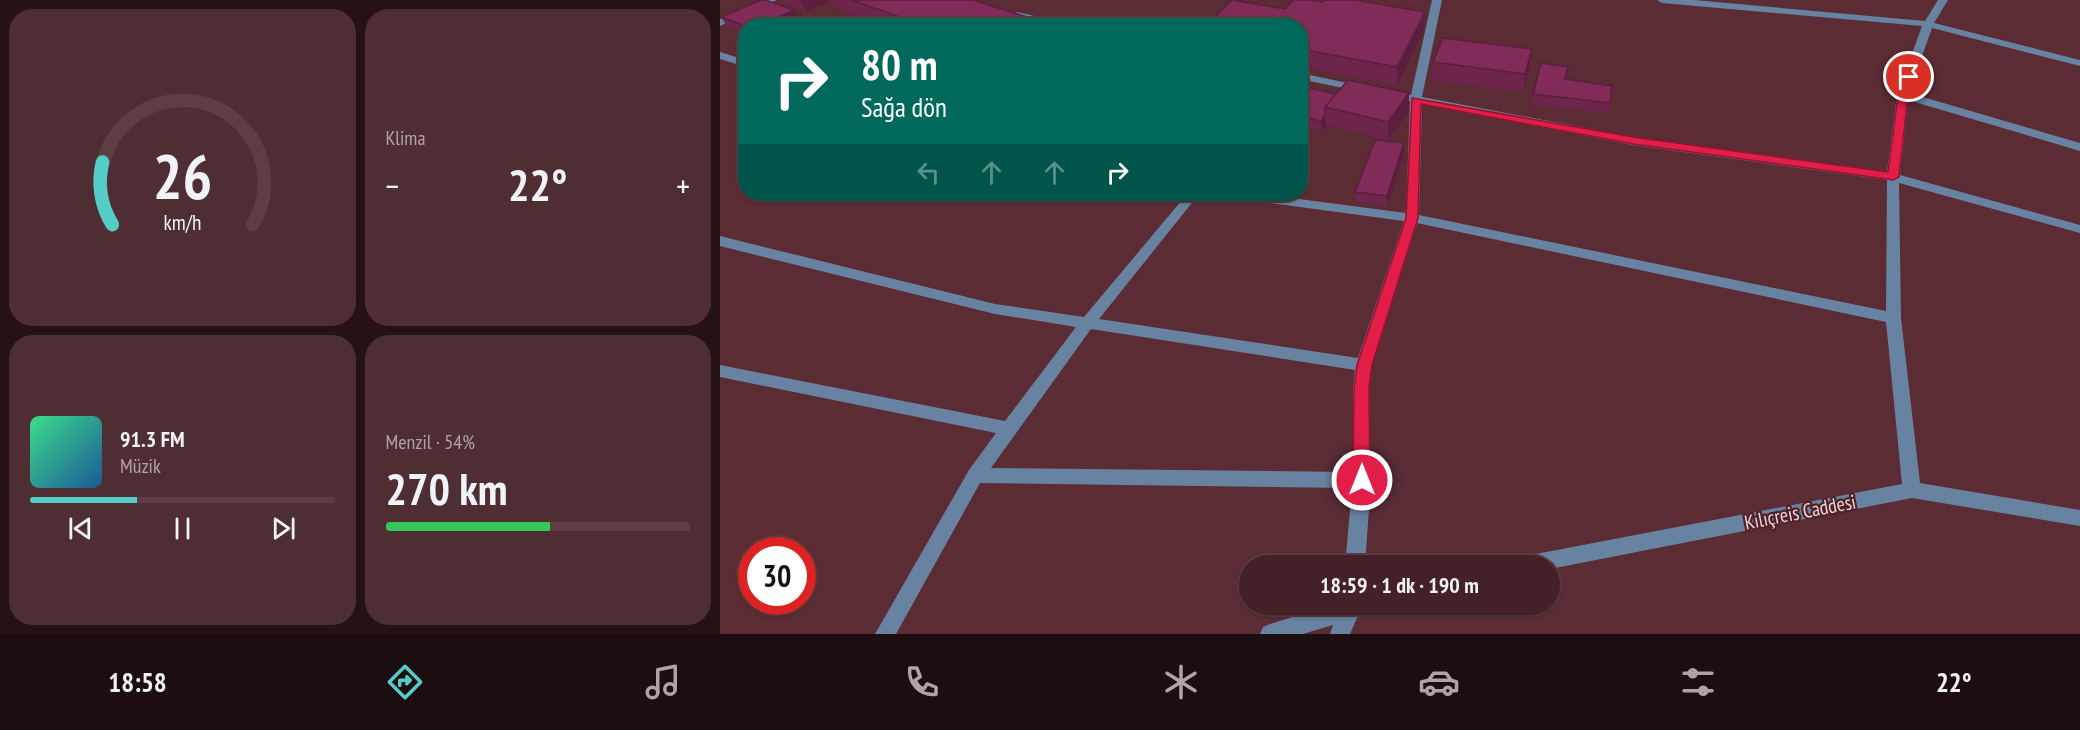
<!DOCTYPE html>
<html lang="tr">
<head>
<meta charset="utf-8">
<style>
	:root { --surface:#442127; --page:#4e2e33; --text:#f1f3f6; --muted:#afa3a7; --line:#5c3e44; --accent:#54cdc8 }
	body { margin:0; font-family:"PT Sans Narrow",sans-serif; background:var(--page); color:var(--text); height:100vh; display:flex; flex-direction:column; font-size:22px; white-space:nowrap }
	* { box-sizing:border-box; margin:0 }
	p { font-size:20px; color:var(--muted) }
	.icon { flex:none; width:33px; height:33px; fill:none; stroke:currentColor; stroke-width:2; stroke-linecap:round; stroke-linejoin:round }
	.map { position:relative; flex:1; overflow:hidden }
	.drawer { display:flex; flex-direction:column; gap:9px; padding:9px; background:#251215; width:720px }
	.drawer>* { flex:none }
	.hud { position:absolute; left:18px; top:18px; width:570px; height:183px; border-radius:24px; box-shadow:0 2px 4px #0004,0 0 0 2px var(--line); background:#00695c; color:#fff; overflow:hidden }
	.speed { position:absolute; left:18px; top:537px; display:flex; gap:12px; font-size:30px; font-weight:700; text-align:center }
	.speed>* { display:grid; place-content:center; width:78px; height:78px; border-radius:50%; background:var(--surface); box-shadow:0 2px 4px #0004,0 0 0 2px var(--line); line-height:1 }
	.speed .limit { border:9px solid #d22; background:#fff; color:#111 }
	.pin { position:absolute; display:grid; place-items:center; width:51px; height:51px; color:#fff; margin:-26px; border:3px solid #fff; border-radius:50%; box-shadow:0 2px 6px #0007 }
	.me { position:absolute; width:66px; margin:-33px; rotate:0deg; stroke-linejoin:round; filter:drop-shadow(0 0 4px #0008) }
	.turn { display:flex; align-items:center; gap:21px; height:126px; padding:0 24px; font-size:27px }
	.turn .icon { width:78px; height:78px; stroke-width:2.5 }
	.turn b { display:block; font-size:42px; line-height:51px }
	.lanes { display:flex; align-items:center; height:57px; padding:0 24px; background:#0003; justify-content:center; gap:30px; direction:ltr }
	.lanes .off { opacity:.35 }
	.big { font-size:45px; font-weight:700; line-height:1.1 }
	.drawer .widget { flex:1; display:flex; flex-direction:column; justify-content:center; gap:9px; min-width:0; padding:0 21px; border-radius:24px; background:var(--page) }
	.drawer .dial { align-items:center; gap:0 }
	.dial svg { height:156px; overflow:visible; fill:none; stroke:var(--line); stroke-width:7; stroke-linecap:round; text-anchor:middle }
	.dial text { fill:var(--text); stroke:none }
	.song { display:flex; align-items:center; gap:18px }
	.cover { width:72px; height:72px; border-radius:9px; background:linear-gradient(135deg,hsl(150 70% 55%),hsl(210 70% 35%)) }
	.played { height:6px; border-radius:3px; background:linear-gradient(90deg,var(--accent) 35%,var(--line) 35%) }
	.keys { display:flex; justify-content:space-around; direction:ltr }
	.heat { display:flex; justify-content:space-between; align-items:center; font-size:33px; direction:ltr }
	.charge { height:9px; border-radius:4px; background:linear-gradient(90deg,#34c759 54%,var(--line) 0) }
	.drawer .tiles { flex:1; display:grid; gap:9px; grid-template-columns:repeat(2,1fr) }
	.trip { position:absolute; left:519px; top:555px; width:321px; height:60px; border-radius:30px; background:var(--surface); box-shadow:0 2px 4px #0004,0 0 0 2px var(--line); font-weight:700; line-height:60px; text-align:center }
	.tabs { display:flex; height:96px; justify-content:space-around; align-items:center; background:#1b0d10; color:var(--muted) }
	.tabs .icon { width:42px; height:42px }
	.tabs .on { color:var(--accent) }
	.tabs b { font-size:27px; color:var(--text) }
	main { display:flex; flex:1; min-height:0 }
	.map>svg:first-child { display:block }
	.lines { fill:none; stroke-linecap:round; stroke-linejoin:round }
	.minor { fill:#6783a1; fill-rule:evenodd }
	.wall { fill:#6e254c }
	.shaded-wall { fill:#5a1e3e }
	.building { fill:#802b58; stroke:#5a1e3e; stroke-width:1.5 }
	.route { fill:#e11d48; stroke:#92132f; stroke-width:1.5 }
	.labels { text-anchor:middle; stroke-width:4.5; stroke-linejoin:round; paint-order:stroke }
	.near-street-label { font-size:20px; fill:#f1d2d5; stroke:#4f222a }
</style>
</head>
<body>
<main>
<section class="drawer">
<div class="tiles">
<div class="widget dial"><svg viewBox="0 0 100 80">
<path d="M14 69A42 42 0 1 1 86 69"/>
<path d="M14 69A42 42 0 0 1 9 37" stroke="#54cdc8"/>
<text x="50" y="56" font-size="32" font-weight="700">26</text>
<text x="50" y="72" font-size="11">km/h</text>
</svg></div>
<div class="widget"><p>Klima</p>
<div class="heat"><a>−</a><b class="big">22°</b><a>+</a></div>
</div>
<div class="widget">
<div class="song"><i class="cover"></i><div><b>91.3 FM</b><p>Müzik</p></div></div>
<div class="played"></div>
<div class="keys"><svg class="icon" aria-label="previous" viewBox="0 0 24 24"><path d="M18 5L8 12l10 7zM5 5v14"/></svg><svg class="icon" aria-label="pause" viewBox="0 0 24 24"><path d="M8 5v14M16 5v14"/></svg><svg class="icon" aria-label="next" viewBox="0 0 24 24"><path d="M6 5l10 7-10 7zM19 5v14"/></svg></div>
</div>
<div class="widget"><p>Menzil · 54%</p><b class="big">270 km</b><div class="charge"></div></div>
</div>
</section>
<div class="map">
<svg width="1360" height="634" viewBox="0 0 1360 634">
	<rect width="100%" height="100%" fill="#5b2c34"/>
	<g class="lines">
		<!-- minor -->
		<path class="minor" d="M44 0H57L0 26V19Z
			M712 0H722L702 97 913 137 1167 172 1177 95 1202 26 942 3 937 0H974L1205 21 1218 0H1228L1214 23 1360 60V66L1212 28 1189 93 1360 143V151L1188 100 1180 175 1360 225V233L1179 183 1181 318 1200 483 1360 510V526L1192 498 830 569V566H791L793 560 800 557 1182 484 1166 322 697 223 652 365 649 388 651 480 645 566H625L632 488 260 483 176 634H155L249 470 276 433 0 377V365L285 421 356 327 275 314 0 246V236L275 304 364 317 467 194H479L379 319 638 358 684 221 513 198 507 194H540L686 213 690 101 665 96 663 94 669 91 691 95ZM702 104 913 145 1167 180 1166 311 699 215ZM371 329 635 370 633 388V472L271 468Z
			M297 12 349 24 350 26H330L294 17V13Z
			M0 52 26 60V67L0 59Z
			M580 73 642 86 648 89 642 92 580 79Z
			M615 604H659L656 611 637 618 630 634H610L613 625 583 634H540L543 627 550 624Z"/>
	</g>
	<!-- wall -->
	<path class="wall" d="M60 0H253L336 26H164L115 8 111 1 87 11 61 2Z
		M681 0H698L695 3Z
		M565 9 704 29 677 85 580 67V26Z
		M74 10 79 20 67 26H26V33L7 26 1 17Z
		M812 49 810 67 803 92 712 80 713 62Z
		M580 72 586 87 689 112 668 140 606 125 602 131 580 126Z
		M813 94 890 103 888 113 812 105Z
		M684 143V153L667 206 636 202 635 192Z"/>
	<!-- shaded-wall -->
	<path class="shaded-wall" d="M80 0H111V1L87 11Z
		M74 10 79 20 67 26H40Z
		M705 12 704 29 677 85V67Z
		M812 49 810 67 803 92 805 74Z
		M584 73 586 91 580 97V77Z
		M689 93V112L668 140V122Z
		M605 115 606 125 602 131 601 121Z
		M585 135 586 153 580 160V140Z
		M684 143V153L667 206V196Z"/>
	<!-- building -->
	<path class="building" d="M41 0H45L74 10 40 26H26L1 17Z
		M132 0H253L336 26H205Z
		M512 0 565 9 573 0H590L603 2 605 0H636L705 12 677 67 580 49V26H486Z
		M723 38 812 49 805 74 713 62Z
		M821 63 848 67 845 79 892 86 890 103 813 94Z
		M628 80 689 93 668 122 605 107Z
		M580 86 616 94 605 107V115L601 121 580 116Z
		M580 134 585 135 580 140Z
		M655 140 684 143 667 196 635 192Z"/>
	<!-- route -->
	<path class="route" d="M1186 75 1194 77 1188 95 1179 177 1173 180 913 144 701 104 698 218 652 365 649 388 650 480 647 485 642 488 636 485 633 480 634 388 637 365 686 218 692 98 913 137 1168 172 1178 95Z"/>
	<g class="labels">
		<!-- near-street labels -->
		<g class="near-street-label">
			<text transform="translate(1080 512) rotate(-11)" y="7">Kılıçreis Caddesi</text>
		</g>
	</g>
</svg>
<div class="speed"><div class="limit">30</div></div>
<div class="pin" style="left:1189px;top:77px;background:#d93025"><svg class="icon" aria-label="arrive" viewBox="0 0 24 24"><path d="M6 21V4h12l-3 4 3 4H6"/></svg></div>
<svg class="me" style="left:642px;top:480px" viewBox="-20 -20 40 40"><circle r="17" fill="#e11d48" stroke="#fff" stroke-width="3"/><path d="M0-11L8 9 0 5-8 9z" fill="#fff"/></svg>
<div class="trip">18:59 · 1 dk · 190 m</div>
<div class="hud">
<div class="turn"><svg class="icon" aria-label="right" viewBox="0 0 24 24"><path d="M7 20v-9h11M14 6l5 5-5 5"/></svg><div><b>80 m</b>Sağa dön</div></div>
<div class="lanes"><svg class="icon off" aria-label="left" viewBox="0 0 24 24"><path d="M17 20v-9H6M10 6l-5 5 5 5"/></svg><svg class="icon off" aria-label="ahead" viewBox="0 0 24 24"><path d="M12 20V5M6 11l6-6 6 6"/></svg><svg class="icon off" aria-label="ahead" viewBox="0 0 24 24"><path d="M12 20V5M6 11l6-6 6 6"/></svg><svg class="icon" aria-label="right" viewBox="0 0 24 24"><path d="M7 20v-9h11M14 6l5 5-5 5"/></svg></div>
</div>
</div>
</main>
<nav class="tabs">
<b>18:58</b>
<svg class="icon on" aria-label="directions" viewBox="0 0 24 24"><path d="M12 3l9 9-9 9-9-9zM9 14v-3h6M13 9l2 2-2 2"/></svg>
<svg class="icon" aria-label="music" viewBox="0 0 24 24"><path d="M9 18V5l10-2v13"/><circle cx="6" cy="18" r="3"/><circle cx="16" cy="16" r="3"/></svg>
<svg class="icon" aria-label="phone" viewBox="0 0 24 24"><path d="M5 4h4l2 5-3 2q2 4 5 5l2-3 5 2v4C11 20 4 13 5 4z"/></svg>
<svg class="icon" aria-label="climate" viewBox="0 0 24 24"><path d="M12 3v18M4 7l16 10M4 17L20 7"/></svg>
<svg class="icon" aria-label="car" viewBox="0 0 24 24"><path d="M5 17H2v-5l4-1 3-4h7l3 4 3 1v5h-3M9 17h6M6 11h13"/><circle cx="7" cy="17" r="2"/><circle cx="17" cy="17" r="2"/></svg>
<svg class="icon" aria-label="filters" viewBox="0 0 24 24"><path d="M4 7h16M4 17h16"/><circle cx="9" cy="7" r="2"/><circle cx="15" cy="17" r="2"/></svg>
<b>22°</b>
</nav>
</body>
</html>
